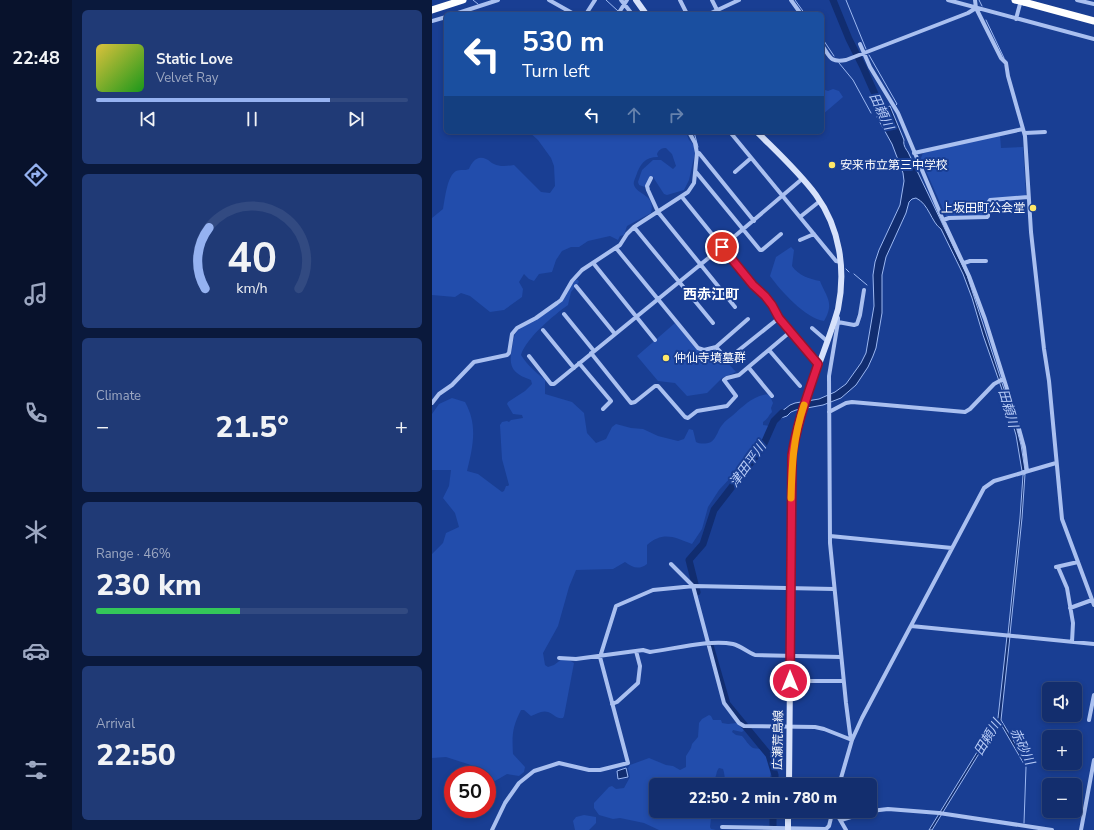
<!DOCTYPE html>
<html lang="en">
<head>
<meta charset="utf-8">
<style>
	:root { --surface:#132e6e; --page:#203a76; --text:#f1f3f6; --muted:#9da8c2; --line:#324a81; --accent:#95b2f1 }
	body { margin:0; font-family:"Nunito Sans","Noto Sans JP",sans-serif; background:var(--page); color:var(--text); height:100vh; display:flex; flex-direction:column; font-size:15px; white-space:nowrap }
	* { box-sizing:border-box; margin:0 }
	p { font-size:13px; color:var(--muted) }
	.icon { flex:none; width:22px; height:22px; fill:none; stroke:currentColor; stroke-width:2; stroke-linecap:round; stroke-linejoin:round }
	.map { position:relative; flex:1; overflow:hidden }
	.drawer { display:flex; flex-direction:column; gap:10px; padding:10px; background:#0a193c; width:360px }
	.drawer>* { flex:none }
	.top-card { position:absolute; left:12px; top:12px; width:380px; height:122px; border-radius:6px; box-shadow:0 2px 6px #0003,0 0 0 1px var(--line); background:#1a4fa0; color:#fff; overflow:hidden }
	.controls { position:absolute; left:610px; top:682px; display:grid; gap:8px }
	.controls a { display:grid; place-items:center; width:40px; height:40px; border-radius:6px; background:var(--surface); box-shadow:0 2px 6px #0003,0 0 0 1px var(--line); font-size:20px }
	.speed { position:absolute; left:12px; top:766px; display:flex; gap:8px; font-size:20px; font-weight:700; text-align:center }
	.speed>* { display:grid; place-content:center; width:52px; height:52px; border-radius:50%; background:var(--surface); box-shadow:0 2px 6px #0003,0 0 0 1px var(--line); line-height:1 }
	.speed .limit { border:6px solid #d22; background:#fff; color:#111 }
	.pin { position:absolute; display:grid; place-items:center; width:34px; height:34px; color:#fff; margin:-17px; border:2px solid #fff; border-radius:50%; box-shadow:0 1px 4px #0007 }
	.me { position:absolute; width:44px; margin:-22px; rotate:0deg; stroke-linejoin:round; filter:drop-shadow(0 0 3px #0008) }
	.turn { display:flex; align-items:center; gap:14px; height:84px; padding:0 12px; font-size:18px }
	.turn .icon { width:52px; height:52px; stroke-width:2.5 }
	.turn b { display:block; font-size:28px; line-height:34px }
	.lanes { display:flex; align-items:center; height:38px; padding:0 12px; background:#0003; justify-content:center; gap:20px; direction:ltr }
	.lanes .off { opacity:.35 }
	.big { font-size:30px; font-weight:800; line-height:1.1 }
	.drawer .card { flex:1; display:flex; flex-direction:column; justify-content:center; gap:6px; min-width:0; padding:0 14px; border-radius:6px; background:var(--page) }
	.drawer .dial { align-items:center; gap:0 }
	.dial svg { height:104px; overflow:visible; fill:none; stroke:var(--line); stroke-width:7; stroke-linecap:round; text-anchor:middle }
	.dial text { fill:var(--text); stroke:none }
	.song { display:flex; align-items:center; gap:12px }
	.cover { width:48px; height:48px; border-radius:6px; background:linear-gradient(135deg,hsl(50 70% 55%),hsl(120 70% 35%)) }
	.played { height:4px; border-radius:2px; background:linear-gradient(90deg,var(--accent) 75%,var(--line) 75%) }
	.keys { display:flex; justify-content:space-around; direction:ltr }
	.heat { display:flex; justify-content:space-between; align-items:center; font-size:22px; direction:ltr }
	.charge { height:6px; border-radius:3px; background:linear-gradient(90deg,#34c759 46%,var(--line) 0) }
	.trip { position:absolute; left:217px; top:778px; width:228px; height:40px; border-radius:6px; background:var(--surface); box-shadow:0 2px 6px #0003,0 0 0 1px var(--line); font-weight:800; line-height:40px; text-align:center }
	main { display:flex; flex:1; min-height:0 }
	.tab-bar { display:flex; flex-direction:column; width:72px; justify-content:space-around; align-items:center; background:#08122c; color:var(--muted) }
	.tab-bar .icon { width:28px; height:28px }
	.tab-bar .selected { color:var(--accent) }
	.tab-bar b { font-size:18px; color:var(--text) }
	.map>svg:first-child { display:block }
	.green { fill:#224dac }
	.water { fill:#112d70; stroke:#9cb8f2 }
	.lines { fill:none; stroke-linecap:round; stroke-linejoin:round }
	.stream { stroke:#9cb8f2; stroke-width:1 }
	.river { stroke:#112d70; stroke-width:7 }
	.minor { stroke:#aac0f0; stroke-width:4 }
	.secondary { stroke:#d7e2fb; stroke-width:6 }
	.motorway { stroke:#fff; stroke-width:7 }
	.motorway-bridge { stroke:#fff; stroke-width:7 }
	.route-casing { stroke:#92132f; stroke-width:10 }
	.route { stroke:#e11d48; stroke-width:7 }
	.slow { stroke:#f59e0b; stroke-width:7 }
	.poi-dot { fill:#ffe868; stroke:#193e93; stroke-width:1.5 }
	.labels { text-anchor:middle; stroke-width:4; stroke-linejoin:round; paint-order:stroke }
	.poi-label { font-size:12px; fill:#fff; stroke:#193e93; text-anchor:start }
	.street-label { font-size:12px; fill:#fff; stroke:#193e93 }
	.water-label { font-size:13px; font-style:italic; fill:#b6caf6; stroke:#193e93 }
	.quarter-label { font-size:14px; font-weight:bold; fill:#fff; stroke:#193e93 }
</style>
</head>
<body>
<main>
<nav class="tab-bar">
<b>22:48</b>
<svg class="icon selected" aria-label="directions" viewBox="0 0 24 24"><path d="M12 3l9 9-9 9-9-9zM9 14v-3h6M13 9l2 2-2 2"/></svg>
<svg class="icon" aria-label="music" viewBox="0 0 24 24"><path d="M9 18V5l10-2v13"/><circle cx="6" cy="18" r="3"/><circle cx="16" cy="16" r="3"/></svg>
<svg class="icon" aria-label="phone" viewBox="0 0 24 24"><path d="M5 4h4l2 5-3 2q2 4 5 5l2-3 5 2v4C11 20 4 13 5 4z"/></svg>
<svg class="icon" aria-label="climate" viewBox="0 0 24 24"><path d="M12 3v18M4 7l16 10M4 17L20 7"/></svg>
<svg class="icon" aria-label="car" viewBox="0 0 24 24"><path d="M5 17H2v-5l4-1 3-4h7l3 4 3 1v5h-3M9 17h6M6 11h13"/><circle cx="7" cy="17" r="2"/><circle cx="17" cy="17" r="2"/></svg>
<svg class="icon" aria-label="filters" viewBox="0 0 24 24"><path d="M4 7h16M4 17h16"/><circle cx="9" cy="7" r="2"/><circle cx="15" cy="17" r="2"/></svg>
</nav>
<section class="drawer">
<div class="card">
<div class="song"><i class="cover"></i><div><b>Static Love</b><p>Velvet Ray</p></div></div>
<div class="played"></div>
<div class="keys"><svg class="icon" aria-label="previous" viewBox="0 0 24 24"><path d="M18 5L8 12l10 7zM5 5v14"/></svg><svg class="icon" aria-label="pause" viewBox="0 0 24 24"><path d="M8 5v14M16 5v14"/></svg><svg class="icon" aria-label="next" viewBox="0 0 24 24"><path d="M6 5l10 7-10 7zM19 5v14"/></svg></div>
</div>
<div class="card dial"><svg viewBox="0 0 100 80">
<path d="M14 69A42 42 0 1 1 86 69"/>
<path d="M14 69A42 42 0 0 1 17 22" stroke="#95b2f1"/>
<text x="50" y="56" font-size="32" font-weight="700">40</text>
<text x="50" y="72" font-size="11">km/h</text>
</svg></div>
<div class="card"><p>Climate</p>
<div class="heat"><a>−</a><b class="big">21.5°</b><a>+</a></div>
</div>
<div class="card"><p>Range · 46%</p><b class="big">230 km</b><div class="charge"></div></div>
<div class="card"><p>Arrival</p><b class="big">22:50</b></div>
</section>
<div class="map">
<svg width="662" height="830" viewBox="0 0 662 830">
	<rect width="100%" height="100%" fill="#193e93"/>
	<!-- green -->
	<path class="green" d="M390 89 396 91 401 89 407 91 411 97 390 115Z
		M97 132H254L257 140 262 145 263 153 257 180 252 190 235 195 232 194 221 177 218 176 213 187 207 185 206 182 210 170 221 160H229L241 169 244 166 240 154 234 148C230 148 227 149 225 154L226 157C213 157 208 164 204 176 203 179 201 182 202 185 206 196 224 194 219 213L195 226 192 235 188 236 186 240 178 236 156 241 147 247H139L130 251 124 260 120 272 107 274 102 281 97 279 92 274 87 282 91 289 90 297 72 310 58 312 38 296 29 293 23 297 0 295V218L11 209C13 199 15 176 24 171 28 169 33 171 37 169 40 162 45 155 54 159 57 160 59 163 62 164 68 167 75 166 82 165L109 192 118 193 123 186 122 166 119 158 106 140Z
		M568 135 569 148 591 147 594 197 557 199 555 202 556 214 554 216H514L490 162 489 158 491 153Z
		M359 247 362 250 360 266C366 275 377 279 388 281 394 297 403 302 392 321 374 319 348 290 338 276L344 257Z
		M144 280H146L147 282 139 292 136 305C122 315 94 338 89 355 95 365 104 372 113 380V394L140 402 152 413 155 433 164 443 174 439 180 427 184 424 199 428 211 429 226 436 246 441 252 439 257 429 261 430 264 442C268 444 274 444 279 442 285 438 286 429 291 424 293 421 297 418 300 416 311 406 322 395 337 394L341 403 339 408 340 412C336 416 336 419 331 422V425L338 426 326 448 287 490 276 507 270 529 260 544C242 537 231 531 215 545V564C207 570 201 568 193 562L181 569 144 570 137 587 126 626 111 653 113 665 116 667 122 665 130 659 137 660 142 663 132 716 131 718C124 719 122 714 116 712 110 710 104 714 99 716L92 710H89C80 728 80 735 81 754L93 767 92 772 87 776 75 774 63 781 55 778V775H51L39 765 14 757 0 758V554L11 543 14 533 27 527 23 513 11 498 17 486 19 470H0V414L7 404 20 398 33 402C46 425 41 446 35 471L46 474 70 492 72 491 74 486H76L77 485 70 459 68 425 70 422 75 421 77 422 79 420 91 418 90 415 81 414 75 404 76 402 93 391 100 384 99 380C81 374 76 367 80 349 81 342 81 336 86 330L125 305 141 282Z
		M243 323 265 349H283L304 372 290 378 275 393 255 396 243 383 226 381 205 356Z
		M277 715 279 716 281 720H289L290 723 296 724 305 723 312 730 310 732 301 730 300 732 304 735 310 736C313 739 317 746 321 748 325 749 330 748 333 752 340 761 342 778 333 785L316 781 307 785H296C292 781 293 774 291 769L287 768C284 771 285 775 283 778L270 779 269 781 270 785H224V811H280L278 827 279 829 284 830H227L212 823 188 818 181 819 167 815 162 808V803L177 787 180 786 184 789 192 788 198 777 196 768 198 765 217 758 234 765 241 766 248 770 254 767V756L259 748 260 744 266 737 267 723 270 719Z
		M152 815 164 817V823L157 830H143L141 821 144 817Z"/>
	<!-- water -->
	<path class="water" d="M458 106 472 140C471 144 473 148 476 152L535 275 584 426 589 445 593 470 590 471 584 435 574 401 551 335 540 298 531 274 509 229C499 222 497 204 484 198L480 199 477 202 474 213 454 257 450 275V313L444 348 441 356 436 367 424 385 409 398 391 405 364 410 359 412 355 416 343 420 345 415 358 405 363 403 387 399 403 392 414 384 429 363 434 353 442 306 441 275 443 262 447 250 468 205 472 181 471 173 460 144 445 117 447 113 449 114 448 111Z
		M593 474 590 518 578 634H576L588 518 591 475Z
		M575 636H578L569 720 592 758 594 764H592L567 721 500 830H497L566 718Z
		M194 768 196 777 186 779 185 771Z"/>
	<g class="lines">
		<!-- stream -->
		<path class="stream" d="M41 0 46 4
			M174 0 186 11
			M363 0 373 14
			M414 0 434 49
			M547 0 550 6
			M554 20 572 58
			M390 38 402 56
			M437 55 465 104 464 105
			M407 63 421 80 439 113
			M262 132 266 147
			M414 269 417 272
			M422 274 435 285
			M592 823 594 767 593 763"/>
		<!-- river -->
		<path class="river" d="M401 0 417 39 431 67 454 119
			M265 592 257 560 271 544 282 510 330 448 342 421 350 413
			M278 645 295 704 337 755 343 775V785
			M341 830V811"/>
		<!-- minor -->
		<path class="minor" d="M117 0 142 14
			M189 0 200 14
			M248 0 255 14
			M280 0 285 10
			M359 0 369 14
			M516 0 662 39
			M543 0 544 8 569 58 574 63 576 76 593 136 599 232 612 349 617 381 630 519 662 605
			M645 0 662 4
			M23 14 66 0
			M154 14 163 0
			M186 14 195 0
			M277 14 307 0
			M584 19 589 0
			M0 21 14 17
			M428 44 438 67 466 113 511 220 537 276 553 319 582 411 592 447 595 471
			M390 45C398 57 398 63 414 60L536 13 544 8
			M298 132 404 261 409 262
			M593 133 613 132
			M265 153H267L322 221
			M482 153 591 129
			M264 172 328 250H330L349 234
			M303 172 319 158
			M219 178 215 186 216 190 226 212 303 307
			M250 197 321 285 333 297 340 305 347 318 387 365
			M368 217 388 201
			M511 220 517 218 555 217 556 216V203L558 200 596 197
			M202 227 281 323
			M368 240 382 234
			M184 248 266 348 272 350 284 347 294 358H297L347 318
			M532 263 538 261H554
			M162 264 223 340
			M144 286 183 334
			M132 314 162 351
			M404 316 406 318V322L397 376 398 543 414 703 418 734 420 740
			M406 322 422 325 425 324 428 315 432 290
			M380 328 395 341
			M111 330 142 368
			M284 347 316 319
			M337 350 368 386
			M159 353 199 403 203 402 223 386H226L253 417 256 418 265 411 295 406 304 396 292 380 295 378 307 375 358 332
			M97 356 119 384H122L290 247 370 179
			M147 363 179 401 171 409
			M317 368 340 396
			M0 403 7 394 20 385 42 362 75 355 77 353 80 334 85 328 104 318 125 303 129 300 140 281 150 270 188 245 195 234 202 227 256 192 262 183 265 153 263 143 257 132
			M397 412 414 403 420 402 533 412 538 409 562 384 571 379
			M398 536 520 548
			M239 564 261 586 292 703 307 723 312 726 383 727 392 729 420 740
			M624 567 646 562
			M626 567 635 588 641 623 640 642
			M638 608 660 600
			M479 626 662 644
			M127 658 144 659 211 650 218 652C242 649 278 639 301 644 309 646 315 652 323 655L409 657
			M358 681H411
			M180 704 185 702 206 683 208 666 204 651
			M657 720 662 695
			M407 785 420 740 430 718 552 488 562 481 624 463
			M403 811 414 830
			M409 820 439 811 456 809 507 813 620 830
			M290 827 394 829 397 826 399 818 405 815
			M60 830 73 803 87 783 102 771 127 763 157 770H168L196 763 168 657 184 606 221 590 262 586 402 589
			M649 830 662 760"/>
		<!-- secondary -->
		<path class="secondary" d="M204 0 214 14
			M325 132C345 152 367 172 384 195 408 228 414 270 406 309 392 358 368 404 360 455L357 785
			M356 830V811"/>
		<!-- motorway -->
		<path class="motorway" d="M592 2 662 21
			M0 10 31 0"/>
		<!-- motorway-bridge -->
		<path class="motorway-bridge" d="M583 0 592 2"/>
	</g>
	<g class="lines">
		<defs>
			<path id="route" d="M290 247 321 285 333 296 340 305 347 318 386 364C376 394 365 423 360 455L358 681"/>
		</defs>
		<!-- route casing -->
		<use href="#route" class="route-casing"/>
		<!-- route -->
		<use href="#route" class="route"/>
		<!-- slow -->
		<path class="slow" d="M359 498C360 465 361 438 372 405"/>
	</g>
	<!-- markers -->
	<g class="poi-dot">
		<circle cx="400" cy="165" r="4"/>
		<circle cx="601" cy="208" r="4"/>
		<circle cx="234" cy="358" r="4"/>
	</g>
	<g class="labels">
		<!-- poi labels -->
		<g class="poi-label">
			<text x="408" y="169">安来市立第三中学校</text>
			<text x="593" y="212" text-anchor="end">上坂田町公会堂</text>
			<text x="242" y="362">仲仙寺墳墓群</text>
		</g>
		<!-- street labels -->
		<g class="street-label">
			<text transform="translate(346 740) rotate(-89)" y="4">広瀬荒島線</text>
		</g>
		<!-- water labels -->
		<g class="water-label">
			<text transform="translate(450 111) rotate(65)" y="5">田頼川</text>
			<text transform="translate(577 408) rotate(74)" y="5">田頼川</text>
			<text transform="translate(315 464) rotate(-54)" y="5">津田平川</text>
			<text transform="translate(555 737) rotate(-59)" y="5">田頼川</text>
			<text transform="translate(591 746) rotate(65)" y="5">赤砂川</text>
		</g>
		<!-- quarter labels -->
		<g class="quarter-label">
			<text x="279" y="299">西赤江町</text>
		</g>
	</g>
</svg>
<div class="controls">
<a><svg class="icon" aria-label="sound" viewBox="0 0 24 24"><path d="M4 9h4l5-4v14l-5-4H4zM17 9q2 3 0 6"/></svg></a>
<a>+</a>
<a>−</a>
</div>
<div class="speed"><div class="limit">50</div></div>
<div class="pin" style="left:290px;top:247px;background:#d93025"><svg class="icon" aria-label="arrive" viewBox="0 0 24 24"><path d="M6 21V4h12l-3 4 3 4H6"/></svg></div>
<svg class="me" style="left:358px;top:681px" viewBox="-20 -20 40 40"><circle r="17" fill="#e11d48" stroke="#fff" stroke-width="3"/><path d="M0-11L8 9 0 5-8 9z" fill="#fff"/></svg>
<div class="trip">22:50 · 2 min · 780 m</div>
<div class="top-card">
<div class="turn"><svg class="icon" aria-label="left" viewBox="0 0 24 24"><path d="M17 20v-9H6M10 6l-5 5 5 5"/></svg><div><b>530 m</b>Turn left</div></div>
<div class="lanes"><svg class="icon" aria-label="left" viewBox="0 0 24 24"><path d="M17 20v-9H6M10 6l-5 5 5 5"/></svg><svg class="icon off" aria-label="ahead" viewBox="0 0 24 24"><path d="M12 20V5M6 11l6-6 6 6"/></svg><svg class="icon off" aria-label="right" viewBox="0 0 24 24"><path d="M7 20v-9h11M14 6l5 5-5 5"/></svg></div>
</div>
</div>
</main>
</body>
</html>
